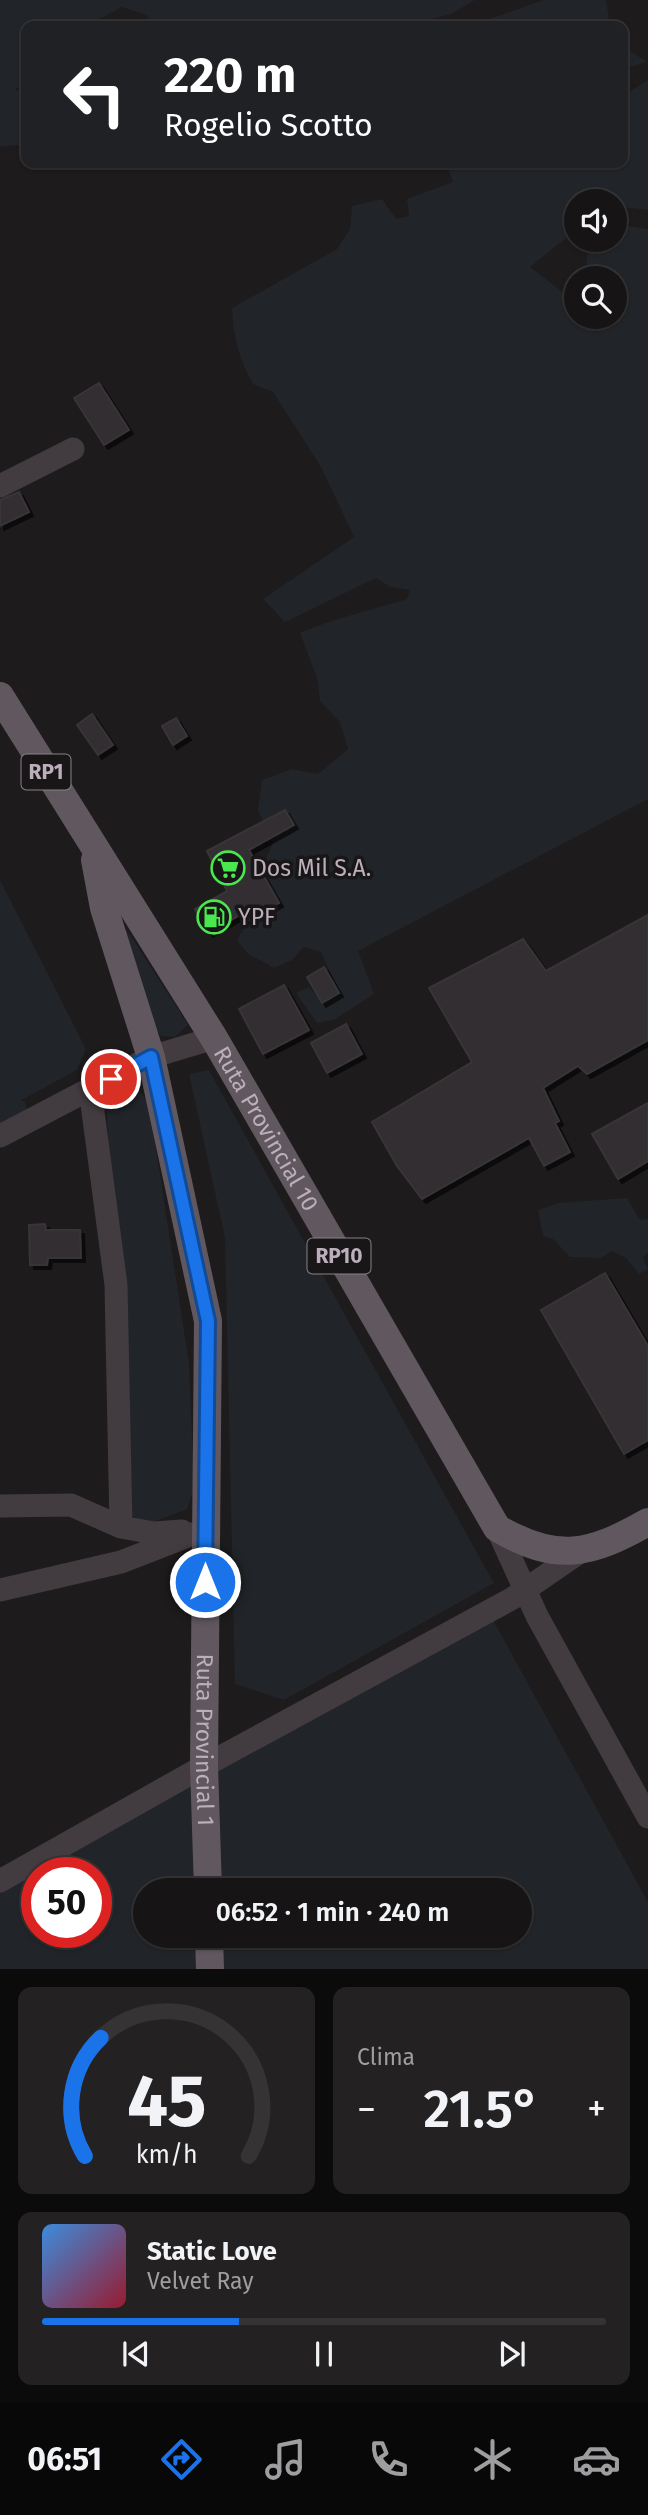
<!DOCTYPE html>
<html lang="es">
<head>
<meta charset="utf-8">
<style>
	:root { --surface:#161415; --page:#232122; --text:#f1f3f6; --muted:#9e9ea0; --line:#353334; --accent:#1a73e8 }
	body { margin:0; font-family:"Fira Sans",sans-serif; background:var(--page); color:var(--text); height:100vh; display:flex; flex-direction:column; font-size:26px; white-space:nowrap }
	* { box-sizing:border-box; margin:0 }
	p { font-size:23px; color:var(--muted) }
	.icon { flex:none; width:38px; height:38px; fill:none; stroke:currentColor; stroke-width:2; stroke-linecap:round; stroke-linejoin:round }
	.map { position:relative; height:1969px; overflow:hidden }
	.side { display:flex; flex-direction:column; gap:18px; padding:18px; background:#0c0b0c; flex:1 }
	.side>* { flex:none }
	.top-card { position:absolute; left:21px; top:21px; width:607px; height:147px; border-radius:14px; box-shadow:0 2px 5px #0004,0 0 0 2px var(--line); background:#202124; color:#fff; overflow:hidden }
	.fabs { position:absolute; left:564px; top:189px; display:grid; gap:14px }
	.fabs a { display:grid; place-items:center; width:63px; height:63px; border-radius:50%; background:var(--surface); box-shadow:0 2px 5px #0004,0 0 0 2px var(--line); font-size:35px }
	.speed { position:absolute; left:21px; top:1857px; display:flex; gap:14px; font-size:35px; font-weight:700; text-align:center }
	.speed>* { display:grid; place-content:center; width:91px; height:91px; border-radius:50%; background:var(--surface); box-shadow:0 2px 5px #0004,0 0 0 2px var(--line); line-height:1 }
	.speed .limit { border:10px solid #d22; background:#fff; color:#111 }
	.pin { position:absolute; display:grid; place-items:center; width:60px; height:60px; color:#fff; margin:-30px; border:4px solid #fff; border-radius:50%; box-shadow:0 2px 7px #0007 }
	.me { position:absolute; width:77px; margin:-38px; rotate:0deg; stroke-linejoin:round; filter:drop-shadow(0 0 5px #0008) }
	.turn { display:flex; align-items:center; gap:24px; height:147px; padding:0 28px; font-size:32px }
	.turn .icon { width:91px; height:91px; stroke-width:2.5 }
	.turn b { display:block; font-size:49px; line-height:60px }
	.big { font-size:52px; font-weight:600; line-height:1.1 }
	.side .tile { flex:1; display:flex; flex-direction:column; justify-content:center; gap:10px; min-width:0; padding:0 24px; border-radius:14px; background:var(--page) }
	.side .dial { align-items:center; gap:0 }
	.dial svg { height:182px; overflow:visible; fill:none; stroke:var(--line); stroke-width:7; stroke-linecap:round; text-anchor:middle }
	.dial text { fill:var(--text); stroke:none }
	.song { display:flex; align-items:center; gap:21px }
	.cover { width:84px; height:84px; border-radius:10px; background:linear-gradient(135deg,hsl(210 70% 55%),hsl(350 70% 35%)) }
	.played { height:7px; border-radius:4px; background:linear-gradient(90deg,var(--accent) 35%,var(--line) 35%) }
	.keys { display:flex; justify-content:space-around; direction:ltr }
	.heat { display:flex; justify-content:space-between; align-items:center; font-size:38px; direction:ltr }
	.side .tiles { flex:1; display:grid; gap:18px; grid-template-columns:1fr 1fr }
	.tile:last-child { grid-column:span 2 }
	.trip { position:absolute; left:133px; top:1878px; width:399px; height:70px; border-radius:35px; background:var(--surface); box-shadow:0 2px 5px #0004,0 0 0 2px var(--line); font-weight:600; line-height:70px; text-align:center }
	.tabs { display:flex; height:112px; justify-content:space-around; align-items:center; background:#090808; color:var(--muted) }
	.tabs .icon { width:49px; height:49px }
	.tabs .current { color:var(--accent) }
	.tabs b { font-size:32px; color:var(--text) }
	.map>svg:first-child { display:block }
	.green { fill:#212428; fill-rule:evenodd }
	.building { fill:#312e30; stroke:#393538; stroke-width:2; filter:url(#shadow) }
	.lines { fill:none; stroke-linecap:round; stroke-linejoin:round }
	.minor { stroke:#423c41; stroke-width:23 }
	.major { stroke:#61585f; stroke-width:28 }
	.route-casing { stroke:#114b97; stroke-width:18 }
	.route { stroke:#1a73e8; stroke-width:12 }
	.labels { text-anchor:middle; stroke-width:7; stroke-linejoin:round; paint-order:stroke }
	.shield { fill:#181617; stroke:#8b818a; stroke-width:2 }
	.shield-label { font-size:21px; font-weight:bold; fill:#bcafbb }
	.poi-label { font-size:23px; fill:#bcafbb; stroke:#181617; text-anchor:start }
	.street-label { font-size:23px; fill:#bcafbb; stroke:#181617 }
</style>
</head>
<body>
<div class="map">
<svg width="648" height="1969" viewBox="0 0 648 1969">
	<defs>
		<filter id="shadow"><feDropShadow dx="4" dy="4" stdDeviation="0" flood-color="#0009"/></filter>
	</defs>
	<rect width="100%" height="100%" fill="#1d1b1c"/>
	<!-- green -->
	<path class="green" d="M0 0H475L451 14 419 22 417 26H152L147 15 121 7C92 27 61 26 26 26V81L14 91 26 89V144L0 147Z
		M543 0H606L610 26H462L465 22 487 20Z
		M623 46 647 62 623 69Z
		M648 80V210L614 206V201H576V230L530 267 565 294 576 285V317H614V278H584L590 240H614V224L648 229V799L358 951 374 994 334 1020 317 1023 296 993 309 987 322 1003 339 993 321 952 304 947 292 960 274 968 247 953 237 940 248 921 281 905 261 869 273 843 258 810 262 780 291 769 318 774 348 749 340 722 320 701 318 681 300 633C334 618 371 610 407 599L410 590 390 587 376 578 285 622 263 599 354 537 321 467 273 392 253 384C239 359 233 337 232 308L337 249 350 229 352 206 382 199 396 219 409 216 407 199 453 182 446 163H623V96Z
		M0 880 86 1049 77 1070 20 1101H25L27 1111 0 1127Z
		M112 913 131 936 188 1025 175 1037 161 1036 154 1026Z
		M209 1070 494 1583 284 1700 235 1684 225 1238 189 1074Z
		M122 1084 135 1085 149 1103 189 1363 194 1488 187 1509 148 1524 131 1515 106 1100Z
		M627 1198 640 1220 648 1219V1253L643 1257 648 1269 639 1274 626 1258 612 1251 601 1258 570 1257 553 1239 543 1236 538 1210 559 1203Z
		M487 1609 648 1902V1969H0V1875ZM37 1872H96V1932H37ZM145 1890H520V1936H145Z"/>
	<!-- building -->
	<path class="building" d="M99 383 129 430 104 445 74 398Z
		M19 492 29 512 0 526V500Z
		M92 714 113 745 98 755 77 725Z
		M176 718 187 736 173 745 162 726Z
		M285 810 294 825 249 850 279 903 248 921 240 915 209 933 195 909 227 891 207 851Z
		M648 915V1040L587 1074 578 1066 543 1088 559 1121 555 1123 570 1152 544 1166 529 1138 422 1199 397 1166 372 1122 472 1062 429 988 523 939 546 971Z
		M324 967 339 993 322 1003 307 977Z
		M284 985 309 1030 263 1054 239 1009Z
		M346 1024 362 1054 327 1073 311 1043Z
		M648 1103V1161L618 1179 592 1134Z
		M45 1224 46 1230H80L81 1258H48L47 1265H30L29 1225Z
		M605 1273 648 1346V1440L624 1454 541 1310Z"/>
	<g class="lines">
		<!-- minor -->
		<path class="minor" d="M0 486 73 449
			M90 1089 116 1285 121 1527
			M0 1136 151 1057 214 1038
			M0 1506 71 1505 121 1527 154 1533 182 1531
			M497 1528 537 1616 648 1817
			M0 1590 121 1562 206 1529
			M0 1881 204 1766 513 1598 580 1552"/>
		<!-- major -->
		<g class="major">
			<path id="s1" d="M0 696 214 1038 497 1528C557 1563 590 1555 648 1522"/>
			<path id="s2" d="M95 860 104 908 151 1057 208 1321 204 1766 208 1890"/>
			<path d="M209 1936 210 1969"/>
		</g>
	</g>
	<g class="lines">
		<defs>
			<path id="route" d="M111 1079 151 1057 208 1321 205 1582"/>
		</defs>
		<!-- route casing -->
		<use href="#route" class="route-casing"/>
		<!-- route -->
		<use href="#route" class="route"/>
	</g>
	<!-- icons -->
	<defs>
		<symbol id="supermarket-ring" viewBox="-11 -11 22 22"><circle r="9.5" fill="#181617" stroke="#4ae74e" stroke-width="1.5"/><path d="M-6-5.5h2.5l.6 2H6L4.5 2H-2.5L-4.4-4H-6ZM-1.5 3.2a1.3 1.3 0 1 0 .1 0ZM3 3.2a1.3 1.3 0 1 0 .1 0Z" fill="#4ae74e"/></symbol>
		<symbol id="fuel-ring" viewBox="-11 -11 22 22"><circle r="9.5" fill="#181617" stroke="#4ae74e" stroke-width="1.5"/><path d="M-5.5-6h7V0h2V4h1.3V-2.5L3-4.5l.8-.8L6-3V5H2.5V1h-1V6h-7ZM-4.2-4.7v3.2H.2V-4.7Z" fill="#4ae74e"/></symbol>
	</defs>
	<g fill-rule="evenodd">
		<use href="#supermarket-ring" x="209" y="849" width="38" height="38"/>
		<use href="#fuel-ring" x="195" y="898" width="38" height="38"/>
	</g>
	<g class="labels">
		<!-- shield labels -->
		<g class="shield">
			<rect x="21.5" y="754.5" width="49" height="35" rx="5"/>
			<rect x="307.5" y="1238.5" width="63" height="35" rx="5"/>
		</g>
		<g class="shield-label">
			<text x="46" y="779">RP1</text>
			<text x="339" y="1263">RP10</text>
		</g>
		<!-- poi labels -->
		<g class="poi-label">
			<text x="252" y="876">Dos Mil S.A.</text>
			<text x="238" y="925">YPF</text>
		</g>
		<!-- street labels -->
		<g class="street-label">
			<text dy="8" stroke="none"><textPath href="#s1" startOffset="508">Ruta Provincial 10</textPath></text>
			<text dy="8" stroke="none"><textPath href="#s2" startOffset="894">Ruta Provincial 1</textPath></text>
		</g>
	</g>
</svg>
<div class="fabs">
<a><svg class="icon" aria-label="sound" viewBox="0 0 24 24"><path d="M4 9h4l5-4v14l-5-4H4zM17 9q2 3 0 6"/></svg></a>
<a><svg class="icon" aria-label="search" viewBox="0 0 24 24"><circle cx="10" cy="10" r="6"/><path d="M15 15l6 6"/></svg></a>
</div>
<div class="speed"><div class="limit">50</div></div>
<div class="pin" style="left:111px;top:1079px;background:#d93025"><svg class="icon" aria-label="arrive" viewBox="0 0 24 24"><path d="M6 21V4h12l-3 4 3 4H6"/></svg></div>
<svg class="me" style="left:205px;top:1582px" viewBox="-20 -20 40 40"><circle r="17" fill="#1a73e8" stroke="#fff" stroke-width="3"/><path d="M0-11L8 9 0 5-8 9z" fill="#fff"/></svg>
<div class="trip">06:52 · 1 min · 240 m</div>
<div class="top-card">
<div class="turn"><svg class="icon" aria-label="left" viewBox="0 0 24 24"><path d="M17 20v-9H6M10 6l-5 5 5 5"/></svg><div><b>220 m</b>Rogelio Scotto</div></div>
</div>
</div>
<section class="side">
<div class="tiles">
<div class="tile dial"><svg viewBox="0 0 100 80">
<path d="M14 69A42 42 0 1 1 86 69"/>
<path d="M14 69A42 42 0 0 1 21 17" stroke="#1a73e8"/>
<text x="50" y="56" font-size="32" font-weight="700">45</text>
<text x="50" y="72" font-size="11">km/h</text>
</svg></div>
<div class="tile"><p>Clima</p>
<div class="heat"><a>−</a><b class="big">21.5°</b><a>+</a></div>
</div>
<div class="tile">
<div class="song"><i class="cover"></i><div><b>Static Love</b><p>Velvet Ray</p></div></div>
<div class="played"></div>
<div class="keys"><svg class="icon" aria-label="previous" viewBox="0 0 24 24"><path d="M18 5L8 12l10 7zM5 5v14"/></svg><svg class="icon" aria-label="pause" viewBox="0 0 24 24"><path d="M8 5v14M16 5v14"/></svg><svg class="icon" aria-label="next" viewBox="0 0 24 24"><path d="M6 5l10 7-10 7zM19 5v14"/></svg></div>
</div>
</div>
</section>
<nav class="tabs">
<b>06:51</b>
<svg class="icon current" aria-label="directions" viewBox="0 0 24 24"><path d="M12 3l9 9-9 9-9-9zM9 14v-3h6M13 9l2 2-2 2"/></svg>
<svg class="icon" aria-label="music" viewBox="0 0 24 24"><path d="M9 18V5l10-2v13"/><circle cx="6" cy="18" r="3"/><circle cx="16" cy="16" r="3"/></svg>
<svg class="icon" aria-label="phone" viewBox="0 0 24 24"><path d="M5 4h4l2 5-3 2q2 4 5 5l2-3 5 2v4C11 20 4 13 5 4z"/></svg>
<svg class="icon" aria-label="climate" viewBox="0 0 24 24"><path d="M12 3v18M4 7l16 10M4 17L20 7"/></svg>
<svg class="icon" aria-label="car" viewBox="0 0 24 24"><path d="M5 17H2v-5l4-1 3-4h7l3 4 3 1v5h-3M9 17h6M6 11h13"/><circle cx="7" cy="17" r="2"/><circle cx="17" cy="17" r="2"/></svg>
</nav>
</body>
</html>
